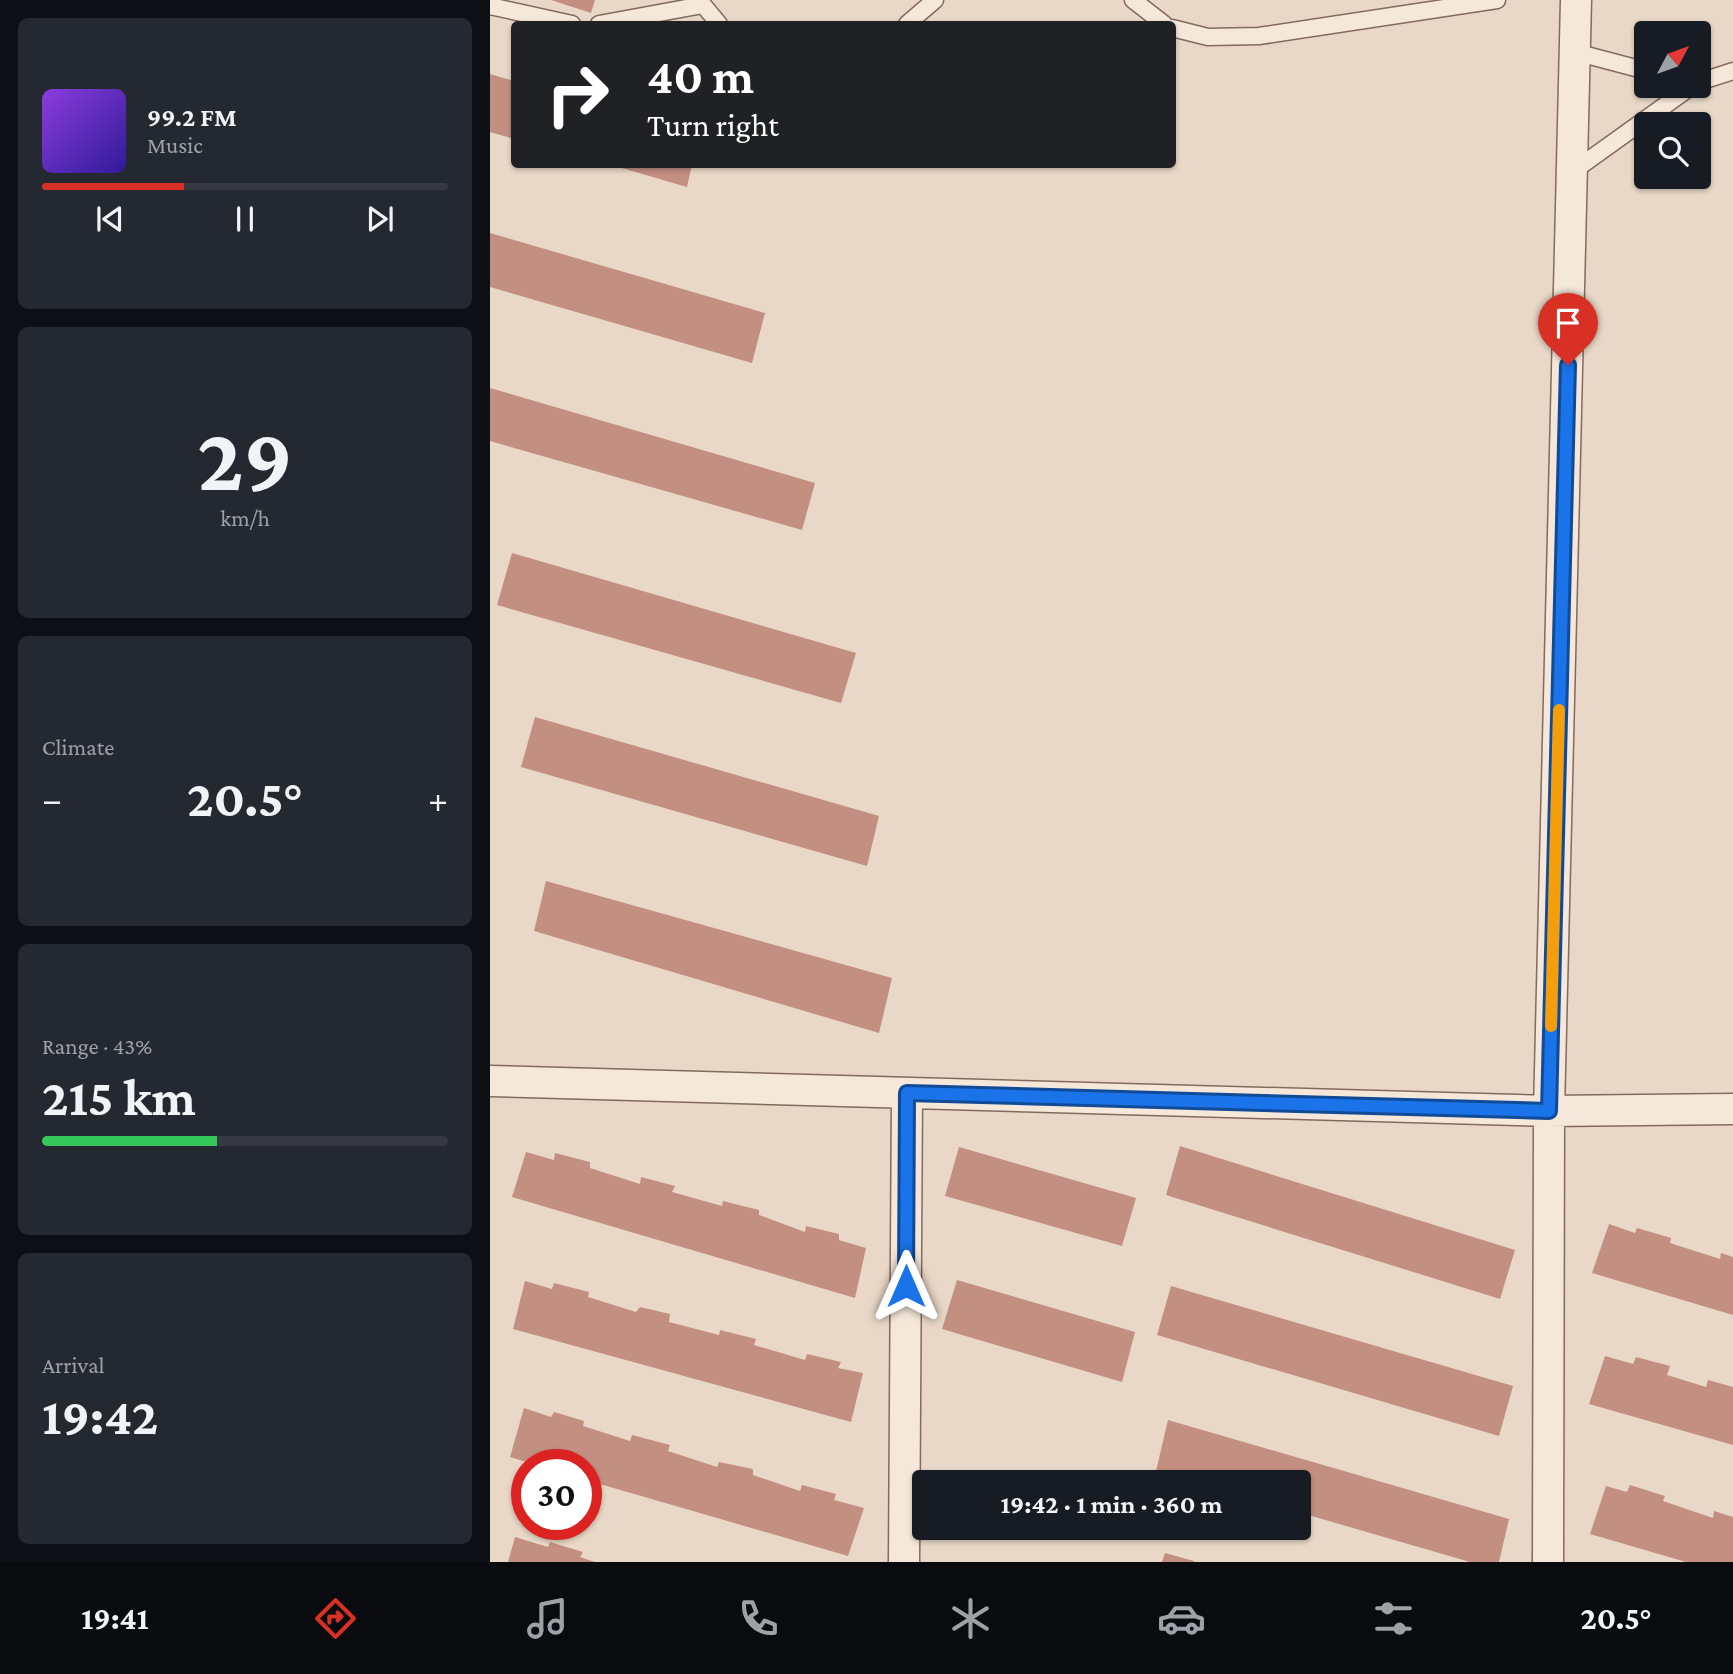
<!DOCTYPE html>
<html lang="en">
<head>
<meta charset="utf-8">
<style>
	:root { --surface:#171b24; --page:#242831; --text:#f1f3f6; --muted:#9ea1a6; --line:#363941; --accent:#d93025 }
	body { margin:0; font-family:"Crimson Pro",serif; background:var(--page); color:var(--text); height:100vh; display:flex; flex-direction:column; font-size:26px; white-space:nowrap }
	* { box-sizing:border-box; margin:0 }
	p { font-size:23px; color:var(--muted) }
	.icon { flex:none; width:38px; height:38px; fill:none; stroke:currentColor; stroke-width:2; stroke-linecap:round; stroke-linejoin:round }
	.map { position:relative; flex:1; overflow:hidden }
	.drawer { display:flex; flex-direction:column; gap:18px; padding:18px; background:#0d0f14; width:490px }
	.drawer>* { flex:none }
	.top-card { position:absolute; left:21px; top:21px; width:665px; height:147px; border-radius:7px; box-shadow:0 2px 5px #0004; background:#202124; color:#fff; overflow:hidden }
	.needle { width:46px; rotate:49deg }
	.fabs { position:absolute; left:1144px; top:21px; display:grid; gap:14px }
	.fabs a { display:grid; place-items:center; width:77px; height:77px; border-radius:7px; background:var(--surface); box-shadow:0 2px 5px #0004; font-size:35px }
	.speed { position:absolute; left:21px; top:1449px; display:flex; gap:14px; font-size:35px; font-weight:700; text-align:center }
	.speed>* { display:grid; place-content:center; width:91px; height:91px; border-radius:50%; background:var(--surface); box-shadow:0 2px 5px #0004; line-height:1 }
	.speed .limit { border:10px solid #d22; background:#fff; color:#111 }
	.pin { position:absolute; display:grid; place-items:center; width:60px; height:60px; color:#fff; margin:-72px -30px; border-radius:50% 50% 50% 0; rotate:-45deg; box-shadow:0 0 7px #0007 }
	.pin .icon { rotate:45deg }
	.me { position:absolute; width:77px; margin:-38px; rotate:0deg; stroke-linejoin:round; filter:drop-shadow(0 0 5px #0008) }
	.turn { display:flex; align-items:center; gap:24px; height:147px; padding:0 21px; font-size:32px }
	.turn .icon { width:91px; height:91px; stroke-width:2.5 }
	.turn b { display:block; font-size:49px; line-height:60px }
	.big { font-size:52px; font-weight:700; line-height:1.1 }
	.drawer .tile { flex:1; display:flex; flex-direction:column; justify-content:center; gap:10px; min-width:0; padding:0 24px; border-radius:10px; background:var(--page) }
	.drawer .dial { align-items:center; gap:0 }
	.dial b { font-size:91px; line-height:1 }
	.song { display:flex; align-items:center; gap:21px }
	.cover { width:84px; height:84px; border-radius:10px; background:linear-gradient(135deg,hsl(270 70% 55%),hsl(250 70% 35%)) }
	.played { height:7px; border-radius:4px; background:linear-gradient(90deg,var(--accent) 35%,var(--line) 35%) }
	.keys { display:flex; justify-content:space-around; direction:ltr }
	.heat { display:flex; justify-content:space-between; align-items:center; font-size:38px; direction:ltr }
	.charge { height:10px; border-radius:5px; background:linear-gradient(90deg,#34c759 43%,var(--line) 0) }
	.trip { position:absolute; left:422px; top:1470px; width:399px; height:70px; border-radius:7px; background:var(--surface); box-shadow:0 2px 5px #0004; font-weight:700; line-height:70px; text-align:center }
	.tabs { display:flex; height:112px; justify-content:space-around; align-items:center; background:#090b0e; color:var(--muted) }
	.tabs .icon { width:49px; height:49px }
	.tabs .active { color:var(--accent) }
	.tabs b { font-size:32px; color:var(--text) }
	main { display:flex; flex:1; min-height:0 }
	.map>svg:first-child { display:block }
	.building { fill:#c38f81 }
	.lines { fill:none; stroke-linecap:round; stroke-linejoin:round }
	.service-casing { stroke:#836a5e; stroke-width:19 }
	.minor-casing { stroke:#836a5e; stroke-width:33 }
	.service { stroke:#f5e7d9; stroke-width:16 }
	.minor { stroke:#f5e7d9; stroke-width:30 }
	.route-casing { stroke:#114b97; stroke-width:18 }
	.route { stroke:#1a73e8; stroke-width:12 }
	.slow { stroke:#f59e0b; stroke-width:12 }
</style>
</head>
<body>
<main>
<section class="drawer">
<div class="tile">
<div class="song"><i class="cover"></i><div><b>99.2 FM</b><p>Music</p></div></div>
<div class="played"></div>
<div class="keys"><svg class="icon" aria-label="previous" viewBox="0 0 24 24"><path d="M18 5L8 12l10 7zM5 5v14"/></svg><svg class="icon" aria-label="pause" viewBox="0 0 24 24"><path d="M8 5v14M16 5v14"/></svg><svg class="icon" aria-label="next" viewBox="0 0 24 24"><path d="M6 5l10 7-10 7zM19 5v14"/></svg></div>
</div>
<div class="tile dial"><b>29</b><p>km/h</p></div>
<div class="tile"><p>Climate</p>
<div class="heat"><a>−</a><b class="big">20.5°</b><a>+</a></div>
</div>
<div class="tile"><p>Range · 43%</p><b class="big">215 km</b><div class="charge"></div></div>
<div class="tile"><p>Arrival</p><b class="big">19:42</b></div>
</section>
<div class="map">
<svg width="1243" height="1562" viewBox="0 0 1243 1562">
	<rect width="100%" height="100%" fill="#e9d8c7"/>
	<!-- building -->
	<path class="building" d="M61 0H105L101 13Z
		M0 74 24 81V139L0 132Z
		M118 164H202L197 187Z
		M0 233 275 313 262 363 0 287Z
		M0 388 325 483 312 530 0 441Z
		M22 553 366 653 351 703 7 605Z
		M45 717 389 816 377 866 31 767Z
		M56 881 402 978 389 1033 44 931Z
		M690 1146 1025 1250 1010 1299 676 1195Z
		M469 1147 646 1198 632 1246 455 1196Z
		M36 1152 64 1160 65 1153 100 1162V1168L150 1184 151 1177 185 1186 182 1192 232 1206 233 1201 269 1210V1215L315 1232 316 1226 349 1234V1240L376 1248 365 1298 22 1197Z
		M1119 1224 1145 1233 1147 1228 1181 1238 1180 1243 1230 1259 1231 1253 1243 1257V1315L1102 1273Z
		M467 1280 645 1332 632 1382 452 1329Z
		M35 1281 62 1289 64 1283 99 1292 98 1297 146 1312 150 1307 180 1314 179 1322 229 1335 230 1330 266 1339 264 1345 315 1360 317 1354 351 1362 348 1368 373 1373 361 1422 23 1329Z
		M681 1286 1023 1386 1009 1436 667 1335Z
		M1115 1356 1143 1364 1146 1357 1180 1366 1177 1375 1216 1387 1218 1380 1243 1387V1445L1099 1404Z
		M34 1408 61 1417 64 1412 94 1421 93 1426 140 1441 142 1435 180 1445 178 1451 227 1467 229 1462 263 1469V1475L310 1491 312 1485 346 1494 344 1500 374 1508 358 1556 96 1480V1465H46L20 1457Z
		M678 1420 1019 1519 1009 1562H980L808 1512V1482H705L666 1471Z
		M1140 1485 1175 1496 1173 1501 1223 1518 1224 1511 1243 1517V1562H1196L1100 1534 1116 1486 1137 1492Z
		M25 1537 58 1547 60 1542 93 1552 90 1557 105 1562H18Z
		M675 1553 704 1561V1562H672Z"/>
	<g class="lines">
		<defs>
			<path id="service" d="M209 0 229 24
				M643 0 674 24
				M0 6 82 24
				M109 24 213 5
				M417 24 445 0
				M682 28 718 37 769 36 1007 0
				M1085 52 1157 71
				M1209 82 1243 71
				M1082 172 1202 86"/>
			<path id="minor" d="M1086 0 1059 1111 1243 1109
				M0 1081 1059 1111 1058 1562
				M414 1562 417 1093"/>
		</defs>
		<!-- service casing -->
		<use href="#service" class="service-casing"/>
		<!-- minor casing -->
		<use href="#minor" class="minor-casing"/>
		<!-- service -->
		<use href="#service" class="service"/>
		<!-- minor -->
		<use href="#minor" class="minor"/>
	</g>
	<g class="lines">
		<defs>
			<path id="route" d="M416 1286 417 1093 1059 1111 1078 365"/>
		</defs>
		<!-- route casing -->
		<use href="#route" class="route-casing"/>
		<!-- route -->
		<use href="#route" class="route"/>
		<!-- slow -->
		<path class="slow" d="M1061 1026 1069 710"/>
	</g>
</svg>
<div class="fabs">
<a><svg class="needle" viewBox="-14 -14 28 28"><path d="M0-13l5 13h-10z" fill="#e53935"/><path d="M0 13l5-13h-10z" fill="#9ea1a6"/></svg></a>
<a><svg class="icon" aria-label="search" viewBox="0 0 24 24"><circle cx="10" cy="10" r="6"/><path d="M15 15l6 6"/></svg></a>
</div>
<div class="speed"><div class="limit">30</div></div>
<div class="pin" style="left:1078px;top:365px;background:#d93025"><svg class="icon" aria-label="arrive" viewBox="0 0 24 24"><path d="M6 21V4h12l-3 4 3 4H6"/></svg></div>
<svg class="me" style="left:416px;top:1286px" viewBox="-20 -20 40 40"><path d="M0-17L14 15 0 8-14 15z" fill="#1a73e8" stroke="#fff" stroke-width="4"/></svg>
<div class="trip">19:42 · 1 min · 360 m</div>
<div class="top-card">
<div class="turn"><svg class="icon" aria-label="right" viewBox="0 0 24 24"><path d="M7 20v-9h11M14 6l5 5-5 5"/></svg><div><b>40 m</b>Turn right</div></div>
</div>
</div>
</main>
<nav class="tabs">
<b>19:41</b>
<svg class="icon active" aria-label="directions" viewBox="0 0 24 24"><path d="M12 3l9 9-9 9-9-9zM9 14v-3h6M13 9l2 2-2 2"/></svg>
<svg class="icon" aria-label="music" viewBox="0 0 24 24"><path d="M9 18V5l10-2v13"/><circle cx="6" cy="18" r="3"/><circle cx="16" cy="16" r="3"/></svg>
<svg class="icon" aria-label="phone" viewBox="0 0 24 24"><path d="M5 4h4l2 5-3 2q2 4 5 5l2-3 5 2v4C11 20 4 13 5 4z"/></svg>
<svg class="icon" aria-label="climate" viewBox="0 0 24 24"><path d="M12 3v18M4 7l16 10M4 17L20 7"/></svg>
<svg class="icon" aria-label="car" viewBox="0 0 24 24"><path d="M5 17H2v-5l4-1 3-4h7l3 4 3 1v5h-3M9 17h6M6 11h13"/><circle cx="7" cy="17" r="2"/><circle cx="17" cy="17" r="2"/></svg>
<svg class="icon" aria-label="filters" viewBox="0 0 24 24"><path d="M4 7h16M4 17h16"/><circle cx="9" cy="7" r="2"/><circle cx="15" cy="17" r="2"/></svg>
<b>20.5°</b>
</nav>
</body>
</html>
